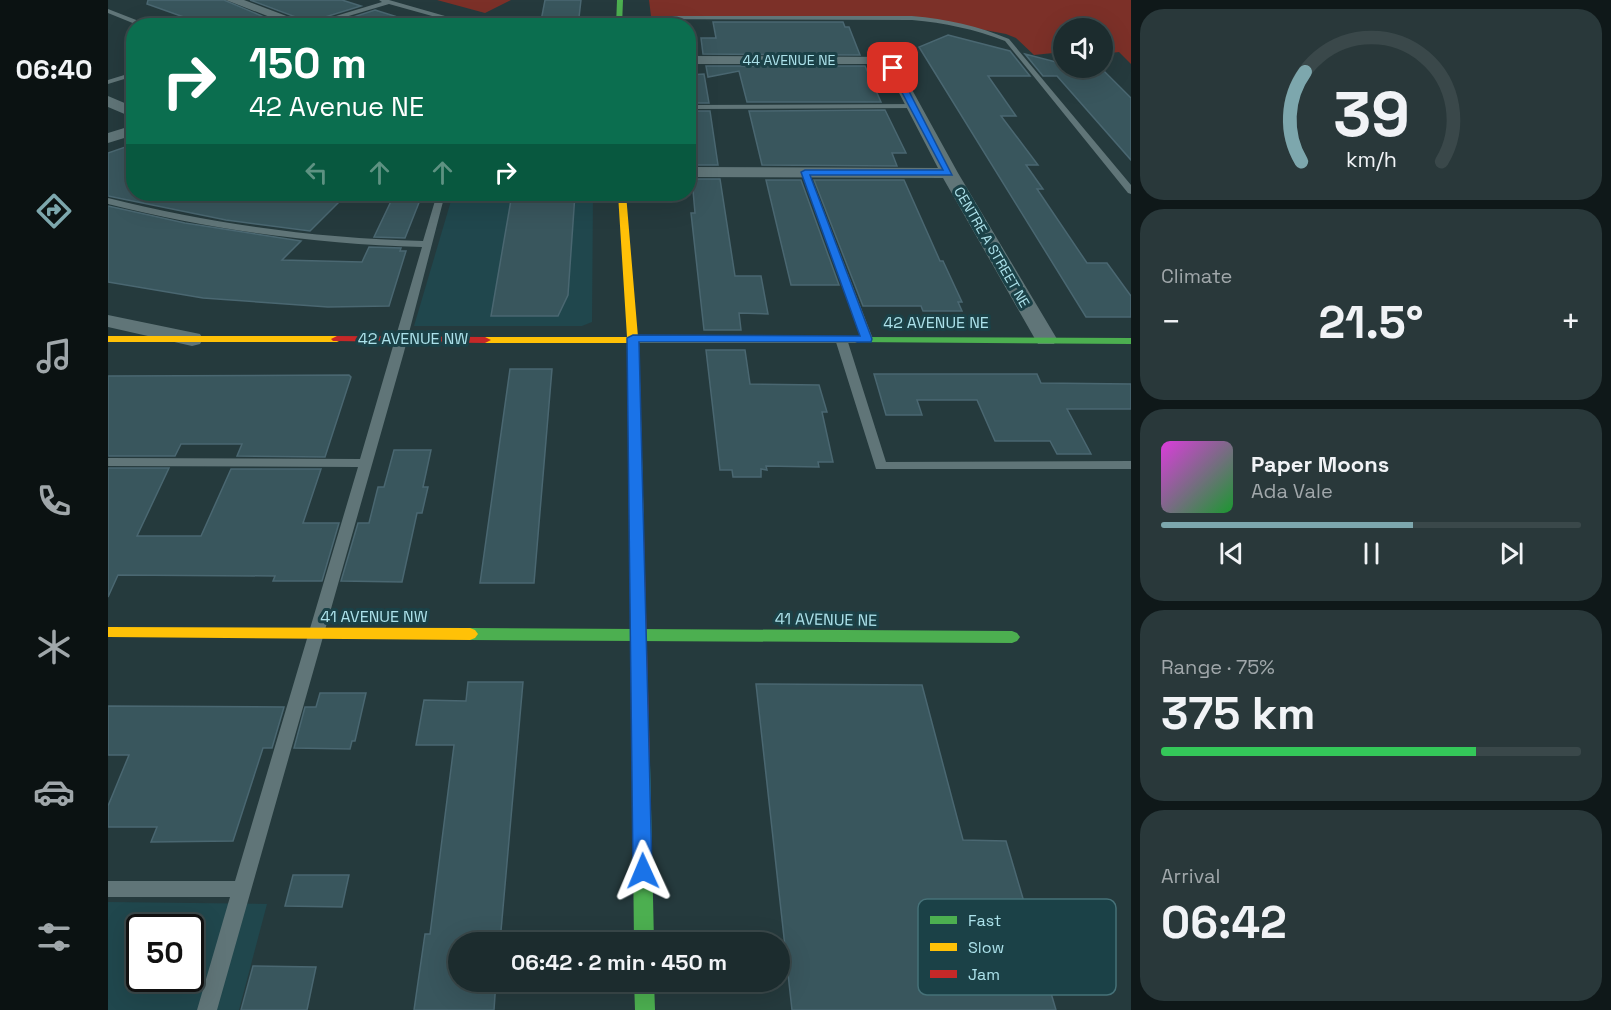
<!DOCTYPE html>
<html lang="en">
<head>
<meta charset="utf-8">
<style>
	:root { --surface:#1c2c2e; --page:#29383a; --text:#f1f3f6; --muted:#a0a7aa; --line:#3a484a; --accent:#7da7ad }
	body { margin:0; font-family:"Space Grotesk",sans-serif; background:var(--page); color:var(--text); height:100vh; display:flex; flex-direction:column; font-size:22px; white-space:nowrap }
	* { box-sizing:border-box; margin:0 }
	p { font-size:20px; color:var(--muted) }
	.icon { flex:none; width:33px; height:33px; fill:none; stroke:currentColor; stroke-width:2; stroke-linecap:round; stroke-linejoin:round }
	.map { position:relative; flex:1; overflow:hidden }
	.side { display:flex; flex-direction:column; gap:9px; padding:9px; background:#0f1819; width:480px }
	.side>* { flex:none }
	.guide { position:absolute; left:18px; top:18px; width:570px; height:183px; border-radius:24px; box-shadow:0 6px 24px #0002,0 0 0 2px var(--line); background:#0b6e4f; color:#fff; overflow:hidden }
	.buttons { position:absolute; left:945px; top:18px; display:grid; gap:12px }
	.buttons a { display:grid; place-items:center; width:60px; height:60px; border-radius:50%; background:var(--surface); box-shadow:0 6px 24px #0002,0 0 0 2px var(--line); font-size:30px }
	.speed { position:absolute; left:18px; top:914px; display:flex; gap:12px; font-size:30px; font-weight:700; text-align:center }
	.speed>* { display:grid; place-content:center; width:78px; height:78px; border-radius:50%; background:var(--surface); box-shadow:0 6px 24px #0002,0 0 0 2px var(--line); line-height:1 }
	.speed .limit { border:3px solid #111; border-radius:9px; background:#fff; color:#111 }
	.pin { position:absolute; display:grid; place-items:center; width:51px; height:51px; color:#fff; margin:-26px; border-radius:12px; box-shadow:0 3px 9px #0006 }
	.me { position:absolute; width:66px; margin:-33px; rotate:359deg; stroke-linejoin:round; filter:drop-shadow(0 0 4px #0008) }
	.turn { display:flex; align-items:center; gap:21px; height:126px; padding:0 24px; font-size:27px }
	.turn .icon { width:78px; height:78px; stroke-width:2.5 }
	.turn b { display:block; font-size:42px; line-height:51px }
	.lanes { display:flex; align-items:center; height:57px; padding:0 24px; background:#0003; justify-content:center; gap:30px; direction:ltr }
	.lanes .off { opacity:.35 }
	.big { font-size:45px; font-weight:700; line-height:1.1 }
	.side .widget { flex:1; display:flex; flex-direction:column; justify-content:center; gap:9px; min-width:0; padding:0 21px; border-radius:24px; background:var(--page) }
	.side .dial { align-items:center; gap:0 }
	.dial svg { height:156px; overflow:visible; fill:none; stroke:var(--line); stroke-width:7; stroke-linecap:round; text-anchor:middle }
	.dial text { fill:var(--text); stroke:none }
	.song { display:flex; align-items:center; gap:18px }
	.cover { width:72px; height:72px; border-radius:9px; background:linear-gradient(135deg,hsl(300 70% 55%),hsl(130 70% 35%)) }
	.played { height:6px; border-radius:3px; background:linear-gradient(90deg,var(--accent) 60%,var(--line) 60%) }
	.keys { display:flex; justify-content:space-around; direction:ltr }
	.heat { display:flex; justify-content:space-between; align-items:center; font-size:33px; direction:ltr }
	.charge { height:9px; border-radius:4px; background:linear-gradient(90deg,#34c759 75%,var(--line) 0) }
	.trip { position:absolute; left:340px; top:932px; width:342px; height:60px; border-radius:30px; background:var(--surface); box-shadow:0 6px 24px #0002,0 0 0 2px var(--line); font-weight:700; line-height:60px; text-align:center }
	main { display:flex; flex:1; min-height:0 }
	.dock { display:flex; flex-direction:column; width:108px; justify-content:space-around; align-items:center; background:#0b1212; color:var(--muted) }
	.dock .icon { width:42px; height:42px }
	.dock .current { color:var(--accent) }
	.dock b { font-size:27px; color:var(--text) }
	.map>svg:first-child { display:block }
	.built { fill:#20474d; fill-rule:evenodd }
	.green { fill:#7c3028 }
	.building { fill:#39565d; stroke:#4a6771; stroke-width:1.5 }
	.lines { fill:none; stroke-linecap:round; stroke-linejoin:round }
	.lane { fill:#607578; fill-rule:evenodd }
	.street { fill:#607578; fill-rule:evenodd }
	.fast { fill:#4caf50; fill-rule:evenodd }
	.slow { fill:#ffc107; fill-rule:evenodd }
	.jam { fill:#c62828; fill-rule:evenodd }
	.route { fill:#1a73e8; stroke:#114b97; stroke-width:1.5 }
	.labels { text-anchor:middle; stroke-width:6; stroke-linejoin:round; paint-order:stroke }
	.far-street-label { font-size:14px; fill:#ace1ea; stroke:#1b4147 }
	.street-label { font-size:16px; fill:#ace1ea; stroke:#1b4147 }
	.key { fill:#1b4147; stroke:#467178; stroke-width:1.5 }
	.key-label { font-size:16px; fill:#ace1ea }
</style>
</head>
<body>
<main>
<nav class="dock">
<b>06:40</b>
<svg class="icon current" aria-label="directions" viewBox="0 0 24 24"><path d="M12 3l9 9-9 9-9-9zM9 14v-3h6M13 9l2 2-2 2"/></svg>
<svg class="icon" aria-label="music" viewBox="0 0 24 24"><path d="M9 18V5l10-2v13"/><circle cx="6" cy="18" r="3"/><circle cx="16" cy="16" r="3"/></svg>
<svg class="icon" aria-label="phone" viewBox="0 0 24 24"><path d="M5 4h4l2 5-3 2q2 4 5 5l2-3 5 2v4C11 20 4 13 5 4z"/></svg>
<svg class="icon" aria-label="climate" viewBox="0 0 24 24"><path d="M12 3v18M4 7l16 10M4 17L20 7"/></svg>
<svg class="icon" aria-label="car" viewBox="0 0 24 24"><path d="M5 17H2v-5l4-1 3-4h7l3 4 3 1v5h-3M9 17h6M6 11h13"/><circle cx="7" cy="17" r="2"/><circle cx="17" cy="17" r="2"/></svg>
<svg class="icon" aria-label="filters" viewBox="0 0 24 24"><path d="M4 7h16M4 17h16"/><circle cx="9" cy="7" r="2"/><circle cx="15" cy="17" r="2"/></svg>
</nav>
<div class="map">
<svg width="1023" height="1010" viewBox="0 0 1023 1010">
	<rect width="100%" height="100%" fill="#253a3d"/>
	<!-- built -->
	<path class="built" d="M345 194H485L484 322 474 326H306Z
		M0 902 159 904 131 1010H0ZM32 927H82V978H32Z"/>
	<!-- green -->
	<path class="green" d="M329 0H403L377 13Z
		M541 0H1023V64L1011 52 995 54 994 28H956L955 52 926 55 908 38 898 34 802 16H543Z"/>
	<!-- building -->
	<path class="building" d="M40 0H116L154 16 119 26H101L39 4Z
		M142 0H234L253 6 201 22Z
		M437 0H473L470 26H432Z
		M267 10 296 19 295 26H217Z
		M605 22H735L737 27H741L752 55 595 54 593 38H608Z
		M840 35 902 51 922 76H880L908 116H893L930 165H918L935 189H929L979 263H999L1023 296V317H978L811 47Z
		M917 54 956 64V68H991L995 70 1023 98V160L949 76H935Z
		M598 66H757L773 102H639L631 71 600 77Z
		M596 74 601 103H580V75Z
		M777 110 798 153H784L789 166 654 165 641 111Z
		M580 111H602L610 165H582Z
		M26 144V194H239L202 231 118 220 0 196V153Z
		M584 179H612L627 276H653L660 314 631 313 633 330H596L583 213H587Z
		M658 180H693L731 285H683Z
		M706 180H796L832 261H835L854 302H850L854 311H815L813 306H755Z
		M404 194H467L460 295 450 316H383Z
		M286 195H314L297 238 266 237Z
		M0 206 77 223 193 241 174 260 254 262 261 247 293 248 292 251H298L281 306 220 307 95 298 0 282Z
		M598 350H637L642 384 711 385 719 412H714L725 462H710L711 467 658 466 659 470 653 469V477H625L624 470H612Z
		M402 369H444L426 583H372Z
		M766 374H929L933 383 1023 384V409H959L983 454H949L942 441H887L869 400H809L814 415H778Z
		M241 375 243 377 217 457 129 456 134 444H73L67 456H0V376Z
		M286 450H323L315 487H320L314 513H309L294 582 233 581 250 523H261L270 487H276Z
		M0 468H61L29 536H93L123 469H213L195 523H231L214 581H165L167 576 10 575 0 597Z
		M360 682H415L392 942H351V981H388L386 1010H306L317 934H322L346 745H308L316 700 358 701Z
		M648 684 814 685 855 840 898 841 948 1010H684Z
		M212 693H258L247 741H244L242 749 186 748 197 707H208Z
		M0 706 176 707 164 748H155L125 841 43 842 49 827H0V806L21 755H0Z
		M185 875H241L234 907 177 906Z
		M145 966 208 967 199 1010H133Z"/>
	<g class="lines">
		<!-- lane -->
		<path class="lane" d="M271 0H281L372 26H360L281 4 207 26H195L274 2Z
			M0 9 41 25 42 26H32L0 13Z
			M511 16H804C839 19 870 26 901 39L1023 185V194L1020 193 897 41C866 29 837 23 804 20L509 19Z
			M26 72V76L0 84V80Z
			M810 104V108H807L580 109V105Z
			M697 169 701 172 765 339 763 341H755L753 339 693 172Z
			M329 194H337L296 352 109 1010H89L122 897H0V881H127L250 467 0 466V458L252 459 314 247C207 244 104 230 0 204V198C104 224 208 238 315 241Z
			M733 336 739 339 778 462 1023 461V469H768L727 339Z"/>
		<!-- street -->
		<path class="street" d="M118 0H136L205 26H185Z
			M580 56 786 57 850 173 949 339 946 344H930L927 339 835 178 580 177V167L830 168 776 64H580Z
			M0 96 26 107V118L0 107Z
			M26 125V135L0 143V133Z
			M0 315 92 334 95 339 92 344 84 346 0 327Z"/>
		<!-- fast -->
		<path class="fast" d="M509 0H515L514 26H508Z
			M747 337 1023 338V344L743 342V338Z
			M362 628 904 631 909 633 912 637 909 641 904 643 362 640 357 638 354 634 357 630Z
			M533 758 539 760 542 765 546 942H526L524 765 527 760Z
			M526 981H546L547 1010H527Z"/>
		<!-- slow -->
		<path class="slow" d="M510 194H518L530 337H747L753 340 747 343H531L536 534 529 539 522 534 520 343H377L371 340 377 337H519Z
			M0 336H229L235 339 229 342H0Z
			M0 627 362 628 367 630 370 634 367 638 362 640 0 637Z"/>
		<!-- jam -->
		<path class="jam" d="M229 336 377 337 383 340 377 343 225 341 223 339Z
			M529 529 536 534 542 765 539 770 533 772 527 770 524 765 522 534Z"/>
	</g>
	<!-- route -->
	<path class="route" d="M785 65 789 68 844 175H702L764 339 763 342H531L544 871 541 877 535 879 528 877 525 871 519 338 525 335 752 336 693 172 697 170H835L781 68Z"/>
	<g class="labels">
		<!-- far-street labels -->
		<g class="far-street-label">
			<text x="681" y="65">44 AVENUE NE</text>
			<text transform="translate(884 247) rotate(60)" y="5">CENTRE A STREET NE</text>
		</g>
		<!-- street labels -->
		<g class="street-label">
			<text x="828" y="328">42 AVENUE NE</text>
			<text x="305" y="344">42 AVENUE NW</text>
			<text x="266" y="622">41 AVENUE NW</text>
			<text transform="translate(718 619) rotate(1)" y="6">41 AVENUE NE</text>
		</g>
	</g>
	<!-- legend -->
	<rect x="810" y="899" width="198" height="96" rx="9" class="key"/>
	<rect x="822" y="916" width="27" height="8" fill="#4caf50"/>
	<rect x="822" y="943" width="27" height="8" fill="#ffc107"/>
	<rect x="822" y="970" width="27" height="8" fill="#c62828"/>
	<g class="key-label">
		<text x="860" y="926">Fast</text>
		<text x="860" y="953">Slow</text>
		<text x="860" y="980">Jam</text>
	</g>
</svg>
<div class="buttons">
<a><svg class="icon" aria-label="sound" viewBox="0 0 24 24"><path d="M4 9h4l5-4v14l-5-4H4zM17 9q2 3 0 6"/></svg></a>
</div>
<div class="speed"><div class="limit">50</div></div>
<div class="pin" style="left:785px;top:68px;background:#d93025"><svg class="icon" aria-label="arrive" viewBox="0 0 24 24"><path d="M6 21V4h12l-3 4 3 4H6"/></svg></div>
<svg class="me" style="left:535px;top:871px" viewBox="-20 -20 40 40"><path d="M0-17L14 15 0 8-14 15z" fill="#1a73e8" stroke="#fff" stroke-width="4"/></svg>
<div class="trip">06:42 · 2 min · 450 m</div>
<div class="guide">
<div class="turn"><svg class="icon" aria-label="right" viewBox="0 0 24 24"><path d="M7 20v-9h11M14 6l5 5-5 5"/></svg><div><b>150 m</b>42 Avenue NE</div></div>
<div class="lanes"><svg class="icon off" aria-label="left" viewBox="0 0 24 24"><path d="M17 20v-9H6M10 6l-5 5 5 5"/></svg><svg class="icon off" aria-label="ahead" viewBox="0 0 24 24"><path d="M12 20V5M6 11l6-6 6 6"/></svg><svg class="icon off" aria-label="ahead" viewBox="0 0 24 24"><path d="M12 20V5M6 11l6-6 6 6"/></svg><svg class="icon" aria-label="right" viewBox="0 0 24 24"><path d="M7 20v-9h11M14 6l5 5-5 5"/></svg></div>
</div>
</div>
<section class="side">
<div class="widget dial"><svg viewBox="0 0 100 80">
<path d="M14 69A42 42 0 1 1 86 69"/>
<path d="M14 69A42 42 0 0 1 16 23" stroke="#7da7ad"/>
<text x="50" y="56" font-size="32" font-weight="700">39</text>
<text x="50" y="72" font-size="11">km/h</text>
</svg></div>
<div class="widget"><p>Climate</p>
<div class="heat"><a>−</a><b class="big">21.5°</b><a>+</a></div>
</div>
<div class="widget">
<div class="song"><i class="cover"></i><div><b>Paper Moons</b><p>Ada Vale</p></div></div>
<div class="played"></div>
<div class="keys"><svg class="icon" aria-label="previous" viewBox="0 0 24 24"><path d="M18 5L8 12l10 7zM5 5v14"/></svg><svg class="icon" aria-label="pause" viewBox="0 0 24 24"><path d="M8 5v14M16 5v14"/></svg><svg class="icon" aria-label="next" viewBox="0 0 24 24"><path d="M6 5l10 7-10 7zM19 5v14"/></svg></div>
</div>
<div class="widget"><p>Range · 75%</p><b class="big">375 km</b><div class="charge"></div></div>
<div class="widget"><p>Arrival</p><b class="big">06:42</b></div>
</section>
</main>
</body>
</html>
